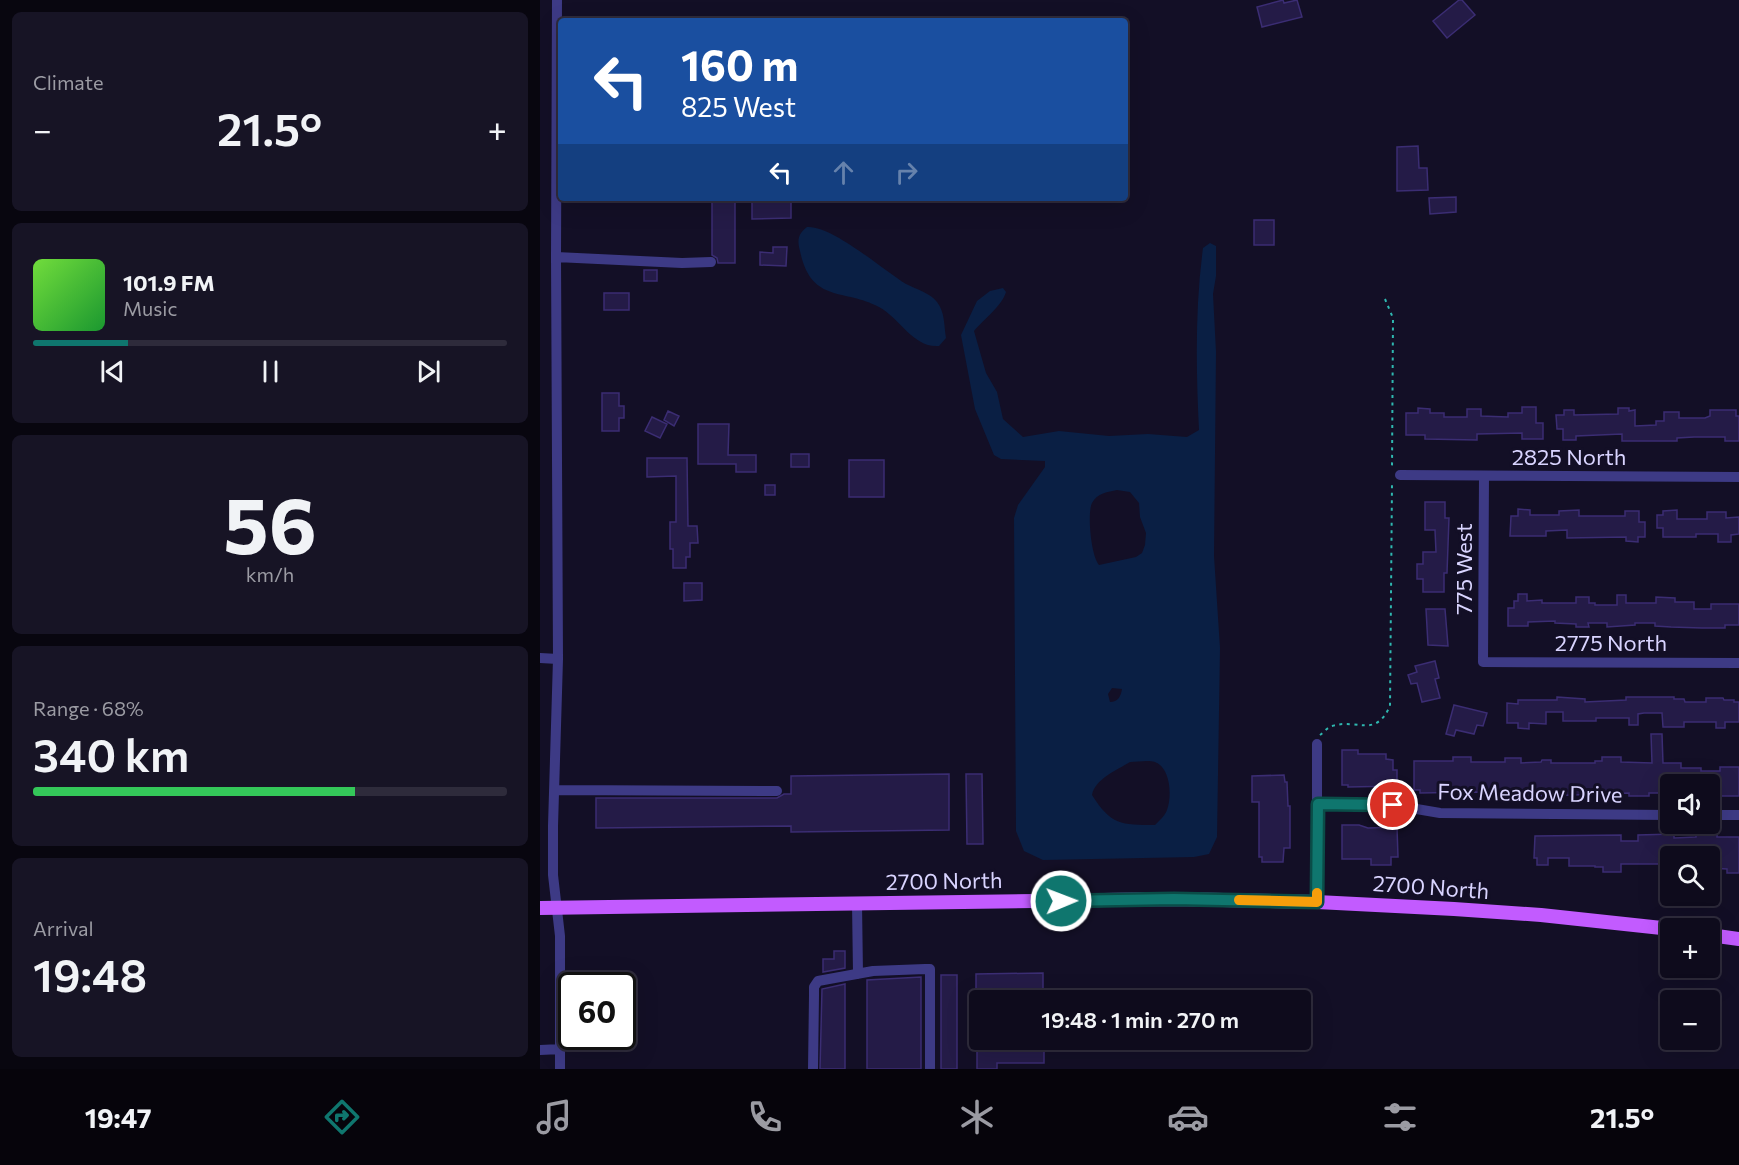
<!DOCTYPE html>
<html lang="en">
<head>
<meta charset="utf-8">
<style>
	:root { --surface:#0e0b1c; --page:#171425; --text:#f1f3f6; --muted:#9b9ba3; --line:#2e2b3b; --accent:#0f766e }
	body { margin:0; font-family:Commissioner,sans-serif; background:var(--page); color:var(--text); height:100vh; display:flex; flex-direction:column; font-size:22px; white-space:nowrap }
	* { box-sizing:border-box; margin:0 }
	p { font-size:20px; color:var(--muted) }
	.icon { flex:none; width:33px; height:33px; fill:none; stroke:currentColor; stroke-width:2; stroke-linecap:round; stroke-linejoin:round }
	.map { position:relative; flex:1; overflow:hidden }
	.sheet { display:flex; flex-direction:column; gap:12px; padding:12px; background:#08060f; width:540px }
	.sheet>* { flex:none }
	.guide { position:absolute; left:18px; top:18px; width:570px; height:183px; border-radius:6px; box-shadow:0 6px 24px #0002,0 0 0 2px var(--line); background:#1a4fa0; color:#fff; overflow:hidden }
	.buttons { position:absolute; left:1120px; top:774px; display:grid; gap:12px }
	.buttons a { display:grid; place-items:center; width:60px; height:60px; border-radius:6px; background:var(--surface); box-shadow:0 6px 24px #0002,0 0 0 2px var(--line); font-size:30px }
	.speed { position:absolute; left:18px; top:972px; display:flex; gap:12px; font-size:30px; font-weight:700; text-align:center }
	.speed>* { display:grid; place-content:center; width:78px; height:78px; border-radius:50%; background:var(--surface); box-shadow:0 6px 24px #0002,0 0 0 2px var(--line); line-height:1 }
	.speed .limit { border:3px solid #111; border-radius:9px; background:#fff; color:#111 }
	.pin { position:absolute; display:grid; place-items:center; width:51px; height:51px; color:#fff; margin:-26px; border:3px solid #fff; border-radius:50%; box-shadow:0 2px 6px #0007 }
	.me { position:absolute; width:66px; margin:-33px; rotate:89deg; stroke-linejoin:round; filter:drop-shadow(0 0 4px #0008) }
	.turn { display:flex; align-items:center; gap:21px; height:126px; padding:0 24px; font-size:27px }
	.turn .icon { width:78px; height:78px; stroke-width:2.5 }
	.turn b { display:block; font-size:42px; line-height:51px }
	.lanes { display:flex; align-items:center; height:57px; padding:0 24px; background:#0003; justify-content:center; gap:30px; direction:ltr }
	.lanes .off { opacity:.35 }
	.big { font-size:45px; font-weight:600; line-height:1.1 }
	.sheet .tile { flex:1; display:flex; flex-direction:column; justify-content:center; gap:9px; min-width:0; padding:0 21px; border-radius:9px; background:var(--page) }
	.sheet .dial { align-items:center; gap:0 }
	.dial b { font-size:78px; line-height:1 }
	.song { display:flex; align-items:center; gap:18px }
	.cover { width:72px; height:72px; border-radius:9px; background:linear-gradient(135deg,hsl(100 70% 55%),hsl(130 70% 35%)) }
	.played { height:6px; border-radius:3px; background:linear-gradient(90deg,var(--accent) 20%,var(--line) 20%) }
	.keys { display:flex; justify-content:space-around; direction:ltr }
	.heat { display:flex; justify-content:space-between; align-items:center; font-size:33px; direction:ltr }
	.charge { height:9px; border-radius:4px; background:linear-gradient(90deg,#34c759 68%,var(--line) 0) }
	.trip { position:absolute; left:429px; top:990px; width:342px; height:60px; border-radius:6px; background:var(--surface); box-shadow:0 6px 24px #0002,0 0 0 2px var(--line); font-weight:600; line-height:60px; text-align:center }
	.tab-bar { display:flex; height:96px; justify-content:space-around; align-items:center; background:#06040b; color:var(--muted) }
	.tab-bar .icon { width:42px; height:42px }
	.tab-bar .on { color:var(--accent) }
	.tab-bar b { font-size:27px; color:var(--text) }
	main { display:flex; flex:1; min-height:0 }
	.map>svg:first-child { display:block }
	.water { fill:#0a1f44; fill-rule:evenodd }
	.building { fill:#241b47; stroke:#3b2d73; stroke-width:1.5 }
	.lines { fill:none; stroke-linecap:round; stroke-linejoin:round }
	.path { stroke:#2fb8b0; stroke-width:2; stroke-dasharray:3 4.5; stroke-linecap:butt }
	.minor { stroke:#3d3a85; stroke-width:10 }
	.major { stroke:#c25bff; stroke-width:14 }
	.route-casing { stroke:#0a4d48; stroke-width:15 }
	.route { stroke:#0f766e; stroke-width:10 }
	.slow { stroke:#f59e0b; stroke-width:10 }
	.labels { text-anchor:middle; stroke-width:6; stroke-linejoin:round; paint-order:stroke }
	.street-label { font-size:22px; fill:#d9d4ff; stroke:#130f26 }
</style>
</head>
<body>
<main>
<section class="sheet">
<div class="tile"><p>Climate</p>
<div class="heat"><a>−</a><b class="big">21.5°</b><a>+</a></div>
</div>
<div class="tile">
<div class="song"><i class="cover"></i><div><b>101.9 FM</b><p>Music</p></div></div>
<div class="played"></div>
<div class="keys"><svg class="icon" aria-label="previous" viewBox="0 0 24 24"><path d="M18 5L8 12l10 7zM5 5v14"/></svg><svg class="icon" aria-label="pause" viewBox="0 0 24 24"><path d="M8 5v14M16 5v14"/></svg><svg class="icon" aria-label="next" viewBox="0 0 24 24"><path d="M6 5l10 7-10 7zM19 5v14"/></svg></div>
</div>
<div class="tile dial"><b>56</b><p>km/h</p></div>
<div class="tile"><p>Range · 68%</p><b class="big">340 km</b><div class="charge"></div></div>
<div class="tile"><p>Arrival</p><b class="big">19:48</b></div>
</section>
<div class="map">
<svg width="1199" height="1069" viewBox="0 0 1199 1069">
	<rect width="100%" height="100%" fill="#130f26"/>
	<!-- water -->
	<path class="water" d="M267 227C292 225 343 270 366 284 376 289 390 293 397 302 405 312 404 326 406 338L399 346C373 348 361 319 339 307 304 288 271 304 260 251 257 240 258 234 267 227Z
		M670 243 676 246V276L673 294 676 352 674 556 680 648 677 837 669 854 654 857 503 860 484 851 476 831 474 518 478 505 505 467V461L461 459 454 455 435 409 421 335 437 301 450 291 463 288 466 292C462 306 444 319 434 331L446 373 457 392 463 419 483 437 519 431 569 436 608 434 647 437 659 430C656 370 655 308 663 248ZM577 490 590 492 599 503 600 517 606 533 605 545 602 553 596 557 559 565C551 556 547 513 552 503 557 493 568 492 577 490ZM572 688 582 689C581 696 578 702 570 702L568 694ZM590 762C597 762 608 760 615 762 631 768 632 797 627 810 625 816 619 821 615 825 581 825 571 825 552 795 555 779 577 770 590 762Z"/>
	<!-- building -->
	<path class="building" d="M743 0 744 3 757 0 762 17 722 27 717 7Z
		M919 0H922L935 15 907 38 893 21Z
		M878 146 879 168H887L888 190 857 191V147Z
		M916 197V212L890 214 889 198Z
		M212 198H251V218L212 219Z
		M172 199H195V263H178L177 258 172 255Z
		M714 220H734V245H714Z
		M233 247H247L246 266 220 265V252L233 253Z
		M104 270H117V281H104Z
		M64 293H89V310H64Z
		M62 393H79V406H84V418H79V431H62Z
		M982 407H996V423H1003V439H982V433L937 434V440L885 439V435H866V413H878V408L890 409V413H904V417H927V409H941V416L968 417V413H982Z
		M1078 408H1089V411L1095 410V426L1116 425V421H1124V412H1139V418H1165L1170 416V410H1196V416H1199V441H1185V437H1154L1137 438V441H1082V434L1036 436V440H1023V429H1017L1016 415H1024V410H1034V415L1078 414Z
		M128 411 139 416 134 426 124 420Z
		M112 417 127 424 120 438 105 431Z
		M158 424H189L188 455H216V472H196V464H158Z
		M251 454H269V467H251Z
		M107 458H147L148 526H157L158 543H150V557H146V568H133V549H130V522H136V476L107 477Z
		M309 460H344V497H309Z
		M225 485H235V495H225Z
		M885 502H905V518H909L907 573H904V592H883V579H877V564H883V552H896L895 530H885Z
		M978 509 990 510V515H1019V511L1039 510V516H1085V511H1099V522H1105V537H1098V542L1086 541V537L1027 538V530L1006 531V536H970L971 516H978Z
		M1137 510V519H1167V512H1186V518L1199 517V534L1191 535V542H1178V534H1156V537H1123V528H1117V515H1123V511Z
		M144 583H162V600L144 601Z
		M978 594H987V601L1002 600V603H1036V597H1049V603H1055V605H1077V595H1086V603H1116V597L1135 598V602H1154V609H1171V604H1199V625H1185V628H1162L1131 627 1115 626V623H1095V625L1067 627V623H1048L1049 627H1036V624L1015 623V621L988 622V626H968V608H974V601H978Z
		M886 609H905L908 646 888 645Z
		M895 661 899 678 895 679 900 698 882 702 877 683 871 684 868 675 877 672 875 666Z
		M1017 697 1045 699V702L1086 700V697H1134V699H1144L1145 702H1166V698H1183L1184 700H1194V702H1199V722H1185V728H1176V722H1144V727H1123L1122 713H1104L1098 714V725H1089V718H1056V721H1023V712H1006V724L989 723V729L978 728V723H967V703L978 704V700H1017Z
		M914 705 947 713 943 726 937 725 934 734 916 730 914 736 906 734Z
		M1111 734H1122L1123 763H1141V768H1161V771H1180V767H1199V796H1170V784H1131V793H1109V796H1089V793L1004 796 935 792 880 793V790H874V761H913V757H931V762H965V758H981V763L1001 762 1002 760H1011V763H1055V761H1062V757H1081V762L1112 763Z
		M802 750H818V754H846V759L853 760V770H857V786L808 787V785H802Z
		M409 774V830L251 832V826L56 828V798H237L244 794H251V776Z
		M426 774H442L443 844H427Z
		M744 775 745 782H747L748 806H750V848H744L743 862H722V857H719V802H712V776Z
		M802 825H819L828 828 857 827 858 857H851V865H831V859H802Z
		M1156 833 1177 834V837H1199V873H1187V869L1170 868V856H1131V868H1120V864H1081V872H1063V867H1055V866H1029V858H1008V865H997V858H994L995 836 1081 835V841H1098V835L1134 834V838L1156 837Z
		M294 951H305V968L283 972V959H294Z
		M503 973V1000H436V974Z
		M401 975H417V1069H401Z
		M381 977V1069H327V980Z
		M305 984V1069H280L282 989Z
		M437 1040H504V1063H457V1069H437Z"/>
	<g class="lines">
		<!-- path -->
		<path class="path" d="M845 299 853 318 852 468
			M780 735C784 732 788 727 792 726 817 718 835 739 850 706L852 483"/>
		<!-- minor -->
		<path class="minor" d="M17 0 16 257 18 659 13 826V875L20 936V1069
			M16 257 142 263 171 262
			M860 475 1199 477
			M944 476 943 662 1199 663
			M0 658 18 659
			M14 790 237 791
			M778 804 853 805 900 813 1131 815
			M1170 815H1199
			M777 902V744
			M317 903 318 974
			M0 1050 21 1049
			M273 1069 274 995V987L278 981 333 971 385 969H390V1069"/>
		<!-- major -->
		<path class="major" d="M0 908 634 899 777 902 914 909 1001 915 1131 929
			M1170 935 1199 939"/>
	</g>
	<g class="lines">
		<defs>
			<path id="route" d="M521 901 634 899 777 902 778 804 853 805"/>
		</defs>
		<!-- route casing -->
		<use href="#route" class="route-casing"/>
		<!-- route -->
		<use href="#route" class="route"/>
		<!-- slow -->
		<path class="slow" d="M699 900 777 902V893"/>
	</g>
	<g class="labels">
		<!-- street labels -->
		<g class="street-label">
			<text x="1029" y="465">2825 North</text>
			<text transform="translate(924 569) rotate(-90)" y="8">775 West</text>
			<text x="1071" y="651">2775 North</text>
			<text transform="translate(990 793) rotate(1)" y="8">Fox Meadow Drive</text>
			<text transform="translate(404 881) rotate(-1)" y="8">2700 North</text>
			<text transform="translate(891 887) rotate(4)" y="8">2700 North</text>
		</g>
	</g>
</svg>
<div class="buttons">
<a><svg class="icon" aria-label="sound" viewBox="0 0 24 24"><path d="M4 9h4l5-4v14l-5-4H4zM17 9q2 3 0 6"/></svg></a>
<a><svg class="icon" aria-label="search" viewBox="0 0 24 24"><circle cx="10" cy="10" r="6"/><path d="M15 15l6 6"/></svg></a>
<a>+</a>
<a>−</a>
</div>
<div class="speed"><div class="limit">60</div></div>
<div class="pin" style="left:853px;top:805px;background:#d93025"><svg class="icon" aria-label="arrive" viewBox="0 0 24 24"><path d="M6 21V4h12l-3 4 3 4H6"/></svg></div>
<svg class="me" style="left:521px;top:901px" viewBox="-20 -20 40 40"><circle r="17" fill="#0f766e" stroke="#fff" stroke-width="3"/><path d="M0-11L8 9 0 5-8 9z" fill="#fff"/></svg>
<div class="trip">19:48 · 1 min · 270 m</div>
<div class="guide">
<div class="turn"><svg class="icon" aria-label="left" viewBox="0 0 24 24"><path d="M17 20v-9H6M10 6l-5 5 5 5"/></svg><div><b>160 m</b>825 West</div></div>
<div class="lanes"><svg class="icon" aria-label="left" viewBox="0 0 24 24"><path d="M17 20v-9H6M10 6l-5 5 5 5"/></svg><svg class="icon off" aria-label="ahead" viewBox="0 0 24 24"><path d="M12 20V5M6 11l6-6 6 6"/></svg><svg class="icon off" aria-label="right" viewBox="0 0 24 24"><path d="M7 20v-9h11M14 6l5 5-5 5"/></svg></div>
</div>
</div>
</main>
<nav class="tab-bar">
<b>19:47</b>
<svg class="icon on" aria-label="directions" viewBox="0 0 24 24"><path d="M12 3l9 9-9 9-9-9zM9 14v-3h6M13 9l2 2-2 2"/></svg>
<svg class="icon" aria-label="music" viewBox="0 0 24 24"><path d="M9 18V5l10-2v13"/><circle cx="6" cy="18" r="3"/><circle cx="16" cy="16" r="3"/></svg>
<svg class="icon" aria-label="phone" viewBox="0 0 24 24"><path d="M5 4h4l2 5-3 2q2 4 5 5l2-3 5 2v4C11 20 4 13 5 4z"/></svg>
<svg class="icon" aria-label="climate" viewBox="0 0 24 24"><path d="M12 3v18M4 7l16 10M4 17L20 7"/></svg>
<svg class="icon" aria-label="car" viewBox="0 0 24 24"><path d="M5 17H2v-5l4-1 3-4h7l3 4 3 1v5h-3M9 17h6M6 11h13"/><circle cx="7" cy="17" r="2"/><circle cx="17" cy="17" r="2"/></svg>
<svg class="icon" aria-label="filters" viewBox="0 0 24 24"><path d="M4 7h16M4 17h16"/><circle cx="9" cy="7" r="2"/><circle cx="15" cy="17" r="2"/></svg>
<b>21.5°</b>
</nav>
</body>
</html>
